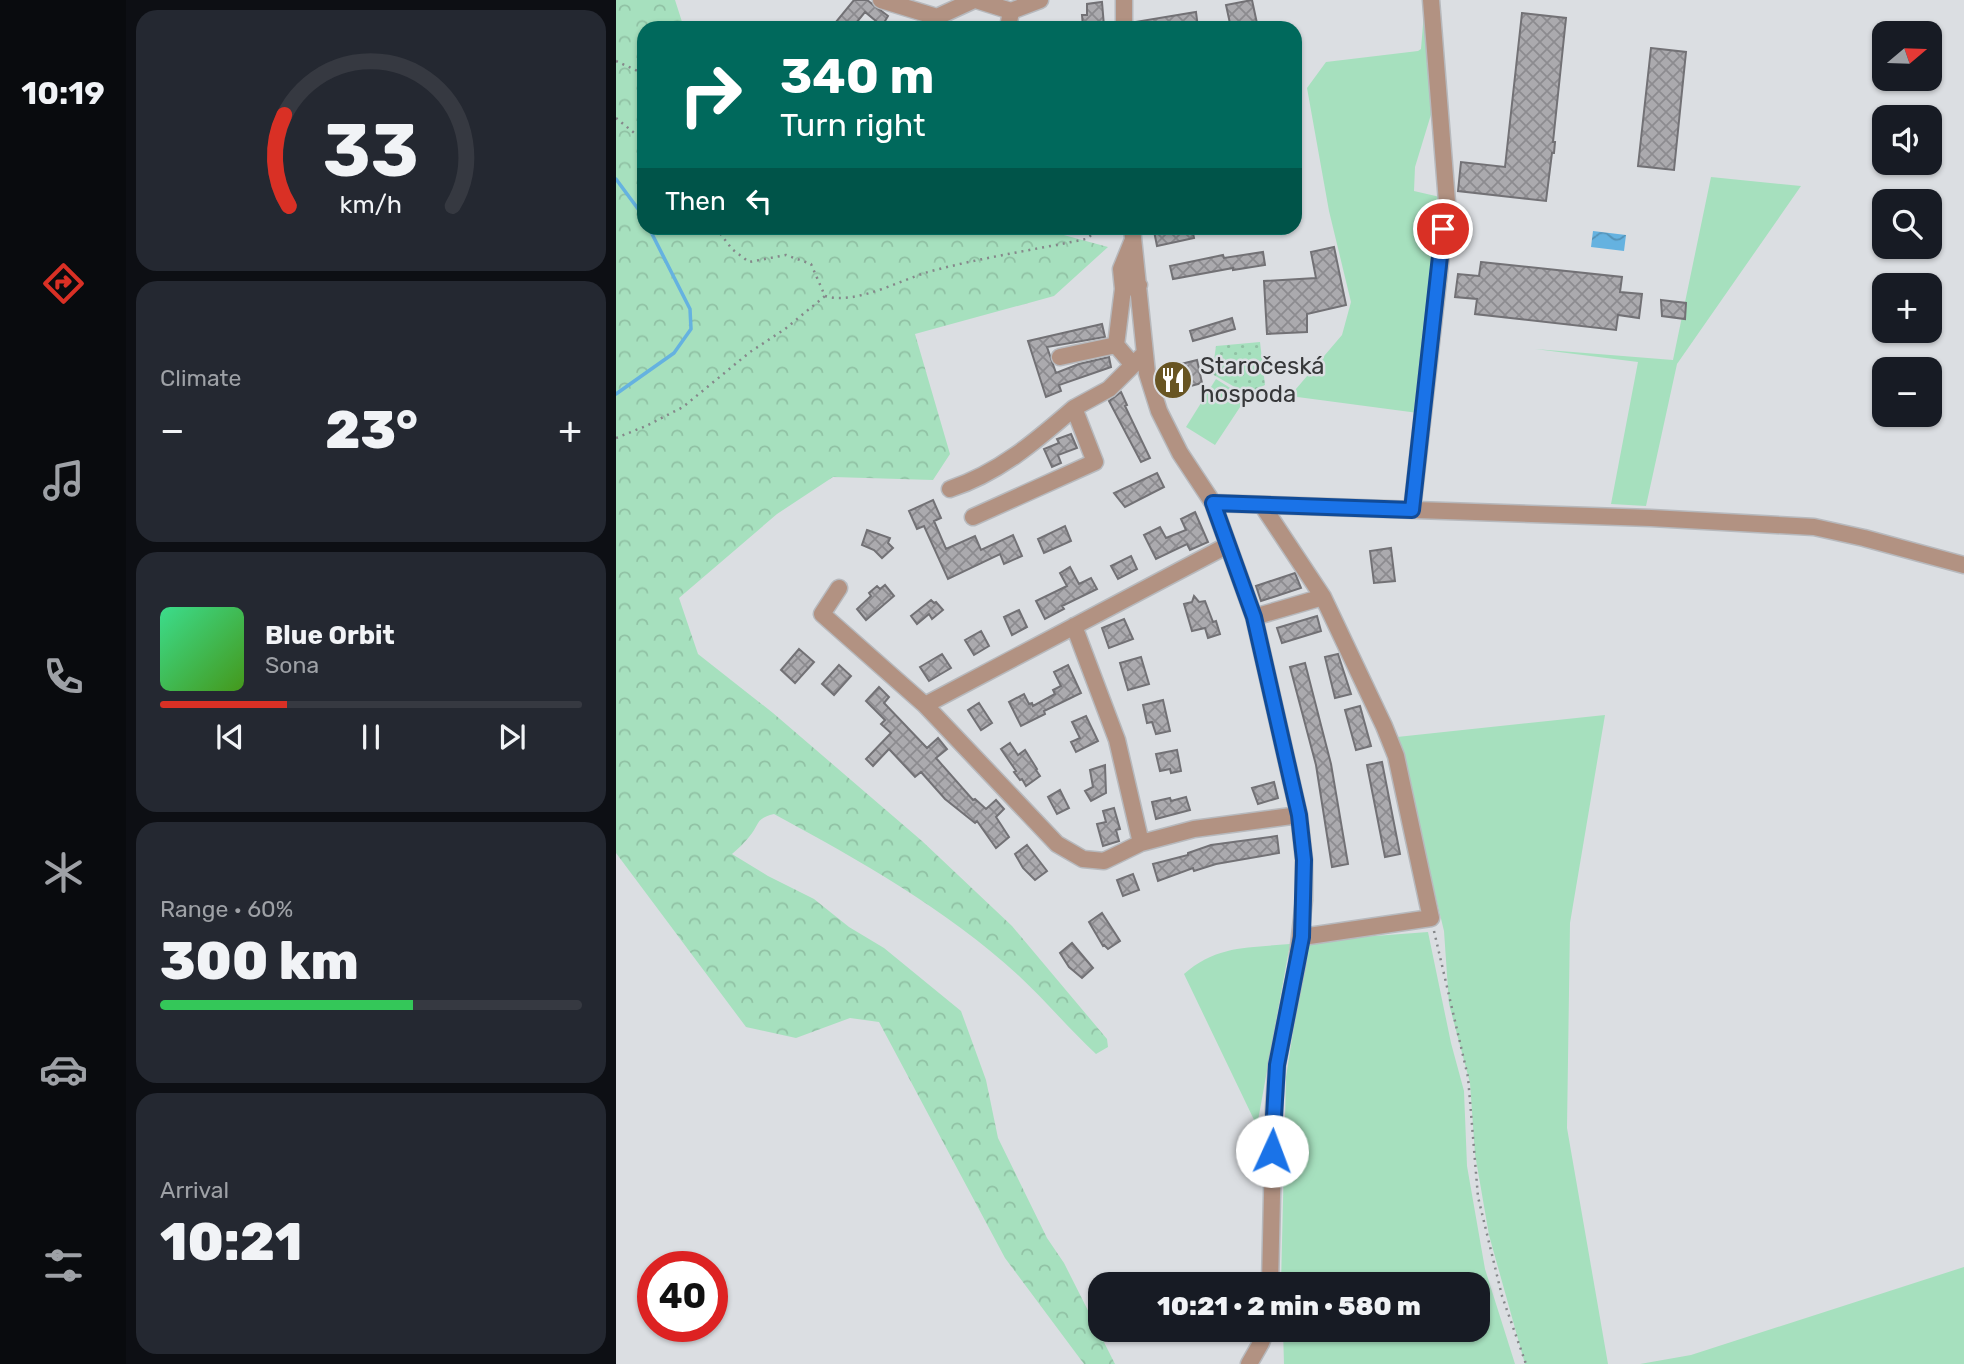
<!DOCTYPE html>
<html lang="en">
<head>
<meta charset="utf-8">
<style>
	:root { --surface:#171b24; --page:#242831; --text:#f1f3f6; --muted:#9ea1a6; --line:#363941; --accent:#d93025 }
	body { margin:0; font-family:Rubik,sans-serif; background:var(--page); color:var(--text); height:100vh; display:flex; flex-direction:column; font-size:26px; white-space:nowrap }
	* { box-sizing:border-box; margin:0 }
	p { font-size:23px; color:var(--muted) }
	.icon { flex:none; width:38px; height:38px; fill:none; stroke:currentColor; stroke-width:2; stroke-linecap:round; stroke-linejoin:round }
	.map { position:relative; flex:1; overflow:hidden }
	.details { display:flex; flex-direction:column; gap:10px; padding:10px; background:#0d0f14; width:490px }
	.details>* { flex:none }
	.banner { position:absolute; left:21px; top:21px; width:665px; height:214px; border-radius:21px; box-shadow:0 2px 5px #0004; background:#00695c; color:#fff; overflow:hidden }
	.needle { width:46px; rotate:71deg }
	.controls { position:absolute; left:1256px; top:21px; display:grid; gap:14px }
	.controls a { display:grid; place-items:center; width:70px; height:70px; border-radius:14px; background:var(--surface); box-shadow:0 2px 5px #0004; font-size:35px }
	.speed { position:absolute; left:21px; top:1251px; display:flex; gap:14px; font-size:35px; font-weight:700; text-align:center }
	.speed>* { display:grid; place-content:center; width:91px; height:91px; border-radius:50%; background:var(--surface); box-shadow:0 2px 5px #0004; line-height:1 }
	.speed .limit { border:10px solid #d22; background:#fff; color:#111 }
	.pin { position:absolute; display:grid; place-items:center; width:60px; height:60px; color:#fff; margin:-30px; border:4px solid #fff; border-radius:50%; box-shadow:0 2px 7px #0007 }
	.me { position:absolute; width:77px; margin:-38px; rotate:2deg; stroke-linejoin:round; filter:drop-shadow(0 0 5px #0008) }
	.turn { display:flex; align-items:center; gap:24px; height:147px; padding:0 28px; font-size:32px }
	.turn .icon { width:91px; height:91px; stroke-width:2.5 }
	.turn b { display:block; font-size:49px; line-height:60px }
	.then { display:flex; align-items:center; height:66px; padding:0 28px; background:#0003; gap:14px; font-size:26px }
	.big { font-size:52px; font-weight:800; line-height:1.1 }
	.details .tile { flex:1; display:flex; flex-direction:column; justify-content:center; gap:10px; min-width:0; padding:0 24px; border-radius:21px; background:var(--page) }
	.details .dial { align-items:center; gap:0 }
	.dial svg { height:182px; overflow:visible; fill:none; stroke:var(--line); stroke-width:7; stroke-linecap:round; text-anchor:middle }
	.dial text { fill:var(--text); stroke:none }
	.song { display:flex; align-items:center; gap:21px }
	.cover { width:84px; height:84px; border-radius:10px; background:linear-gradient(135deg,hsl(150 70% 55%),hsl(100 70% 35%)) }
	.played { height:7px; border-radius:4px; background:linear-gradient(90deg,var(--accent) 30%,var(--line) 30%) }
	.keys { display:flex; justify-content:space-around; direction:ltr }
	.heat { display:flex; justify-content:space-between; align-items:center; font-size:38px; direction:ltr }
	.charge { height:10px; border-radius:5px; background:linear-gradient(90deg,#34c759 60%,var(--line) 0) }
	.trip { position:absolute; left:472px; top:1272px; width:402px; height:70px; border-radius:21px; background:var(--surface); box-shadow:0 2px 5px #0004; font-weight:800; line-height:70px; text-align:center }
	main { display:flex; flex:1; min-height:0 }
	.tabs { display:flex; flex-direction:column; width:126px; justify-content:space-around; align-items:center; background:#090b0e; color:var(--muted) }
	.tabs .icon { width:49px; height:49px }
	.tabs .on { color:var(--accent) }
	.tabs b { font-size:32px; color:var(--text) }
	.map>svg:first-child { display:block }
	.grass { fill:#a6e0be }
	.forest { fill:url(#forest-crowns) }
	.park { fill:url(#park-dots) }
	.water { fill:url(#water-waves) }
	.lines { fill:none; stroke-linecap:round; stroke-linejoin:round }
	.stream { stroke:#65b2e0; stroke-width:3.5 }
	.building { fill:url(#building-cross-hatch); stroke:#727175; stroke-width:2 }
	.minor-casing { stroke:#b7b9bd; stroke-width:19 }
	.path { stroke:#85878a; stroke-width:2.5; stroke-dasharray:2 5; stroke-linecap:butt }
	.minor { stroke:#b29282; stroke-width:16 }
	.route-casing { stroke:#114b97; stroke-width:18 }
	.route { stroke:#1a73e8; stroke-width:12 }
	.labels { text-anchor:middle; stroke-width:5; stroke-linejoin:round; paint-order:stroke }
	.poi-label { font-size:24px; fill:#363739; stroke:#dbdee2; text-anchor:start }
</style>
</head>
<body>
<main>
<nav class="tabs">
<b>10:19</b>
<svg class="icon on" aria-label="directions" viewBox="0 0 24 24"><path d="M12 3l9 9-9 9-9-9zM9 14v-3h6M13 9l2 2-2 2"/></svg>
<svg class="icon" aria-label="music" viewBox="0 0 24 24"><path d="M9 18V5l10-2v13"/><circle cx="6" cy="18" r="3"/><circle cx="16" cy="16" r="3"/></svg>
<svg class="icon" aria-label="phone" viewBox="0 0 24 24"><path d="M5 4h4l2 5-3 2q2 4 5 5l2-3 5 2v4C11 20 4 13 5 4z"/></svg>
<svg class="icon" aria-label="climate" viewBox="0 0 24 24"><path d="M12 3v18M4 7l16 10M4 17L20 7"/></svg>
<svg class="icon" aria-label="car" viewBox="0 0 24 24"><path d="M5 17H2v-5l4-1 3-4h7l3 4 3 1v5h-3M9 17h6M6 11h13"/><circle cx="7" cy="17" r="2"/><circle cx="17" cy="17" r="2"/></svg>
<svg class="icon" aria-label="filters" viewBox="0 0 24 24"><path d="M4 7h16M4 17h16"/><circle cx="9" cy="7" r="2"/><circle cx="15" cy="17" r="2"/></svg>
</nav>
<section class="details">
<div class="tile dial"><svg viewBox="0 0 100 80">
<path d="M14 69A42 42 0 1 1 86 69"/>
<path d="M14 69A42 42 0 0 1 12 29" stroke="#d93025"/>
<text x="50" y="56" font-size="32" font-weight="700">33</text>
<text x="50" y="72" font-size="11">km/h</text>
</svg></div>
<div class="tile"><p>Climate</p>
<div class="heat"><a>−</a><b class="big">23°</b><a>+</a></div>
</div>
<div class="tile">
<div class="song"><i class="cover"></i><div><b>Blue Orbit</b><p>Sona</p></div></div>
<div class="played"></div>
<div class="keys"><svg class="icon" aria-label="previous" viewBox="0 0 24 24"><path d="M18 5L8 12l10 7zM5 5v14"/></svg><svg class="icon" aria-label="pause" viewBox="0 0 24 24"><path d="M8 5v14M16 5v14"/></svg><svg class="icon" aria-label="next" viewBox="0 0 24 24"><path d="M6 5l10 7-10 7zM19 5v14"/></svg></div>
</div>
<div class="tile"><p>Range · 60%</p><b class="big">300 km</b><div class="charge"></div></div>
<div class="tile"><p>Arrival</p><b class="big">10:21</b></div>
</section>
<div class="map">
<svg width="1348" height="1364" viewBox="0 0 1348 1364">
	<defs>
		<pattern id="forest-crowns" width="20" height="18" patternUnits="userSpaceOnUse" patternTransform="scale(1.75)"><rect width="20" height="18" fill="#a6e0be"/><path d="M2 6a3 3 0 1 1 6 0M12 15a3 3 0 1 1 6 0" fill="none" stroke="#90c1a4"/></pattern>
		<pattern id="park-dots" width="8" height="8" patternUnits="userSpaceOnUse" patternTransform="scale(1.75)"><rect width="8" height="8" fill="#a6e0be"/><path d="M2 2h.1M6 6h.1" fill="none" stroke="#90c1a4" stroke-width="1.8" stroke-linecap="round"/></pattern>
		<pattern id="water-waves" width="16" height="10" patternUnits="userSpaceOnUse" patternTransform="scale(1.75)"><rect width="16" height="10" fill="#65b2e0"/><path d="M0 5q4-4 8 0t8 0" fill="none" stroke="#5492b7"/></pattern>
		<pattern id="building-cross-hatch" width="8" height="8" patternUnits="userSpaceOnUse" patternTransform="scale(1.75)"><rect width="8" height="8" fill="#abaaae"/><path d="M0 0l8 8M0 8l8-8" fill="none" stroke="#8c8b8f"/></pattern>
	</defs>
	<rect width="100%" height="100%" fill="#dbdee2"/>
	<!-- grass -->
	<path class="grass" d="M809 0 817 108 799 167 798 191 824 197 802 413 674 396 726 335 735 302 713 211 691 88 710 62 802 51 805 49Z
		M1095 177 1185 186 1061 364 1030 506 995 504 1022 362 919 349 1057 360Z
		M600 379 630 398 599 445 570 427Z
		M989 715 954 923 951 1128 992 1364H909L873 1235 859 1154 854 1083 833 1004 828 931 781 737Z
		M812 932 835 1043 848 1091 851 1166 869 1269 899 1364H668L667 1330H863V1284H665L670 1077 691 941Z
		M674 944 641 1126 568 974C601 945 632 948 674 944Z
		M1348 1267V1364H1024L1075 1355Z"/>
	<!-- forest -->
	<path class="forest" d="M0 0H59L68 28H28V228H422L492 247 438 296 299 334 334 454 317 480 217 477 161 514 63 598 82 654 157 713 306 841 396 926 491 1039 492 1047 480 1054C453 1029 429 1000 402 975 330 909 243 860 158 814 138 819 144 825 133 837 128 843 122 849 116 854L152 876 198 899 233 927 268 948 345 1011 370 1080 382 1138 431 1238 448 1263 499 1364H468L389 1258 263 1022 234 1018 180 1038 130 1027 0 853Z"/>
	<!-- park -->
	<path class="park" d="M644 342 649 385 631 394 596 374 600 346Z"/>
	<!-- water -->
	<path class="water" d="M977 231 1010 235 1008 251 975 247Z"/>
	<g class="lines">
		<!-- stream -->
		<path class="stream" d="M0 179 28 217
			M0 394 58 353 75 329 74 309 33 228"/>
	</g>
	<!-- building -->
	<path class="building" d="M238 0H251L272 16 266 26 249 12 236 28H215Z
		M636 0 642 28H615L610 5Z
		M486 2 488 26 467 27 466 15H471V4Z
		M580 12 582 28H519V22Z
		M906 13 950 18 937 142H939L938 153H936L930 201 842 191 845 162 889 167Z
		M1035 48 1070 52 1058 170 1022 166Z
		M559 228H576L578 238 541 246 538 231Z
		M718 247 730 305 691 314V332L651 334 648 281 700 278 695 252Z
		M647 252 649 265 617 270V268L557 279 554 266 607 255 608 258Z
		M865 262 1006 277 1004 292 1026 294 1023 318 1002 315 1000 330 859 314 861 299 839 297 842 274 863 276Z
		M1045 300 1070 303 1069 319 1046 316Z
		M616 318 619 329 577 341 574 331Z
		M486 324 489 337 431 347 440 373 463 364 493 357 495 367 443 385 445 391 430 397 412 341Z
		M581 360 586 383 548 393 541 370Z
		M505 392 511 405 509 406 534 458 525 462 493 401Z
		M455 434 461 448 442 455 445 463 436 467 428 449 443 443 441 439Z
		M541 473 548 487 509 507 498 493Z
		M317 500 325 518 318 521 330 549 359 536 365 550 397 535 406 556 388 564 384 554 332 579 308 526 301 529 293 511Z
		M579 512 592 542 574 550 571 544 540 559 528 535 544 527 550 538 570 530 565 519Z
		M449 526 455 541 428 553 422 539Z
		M251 530 274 538 272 543 277 548 266 558 258 550 246 545Z
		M775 548 779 581 758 583 754 551Z
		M515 556 521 569 502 579 495 566Z
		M454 567 463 584 475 578 481 589 446 606 448 609 429 619 420 601 451 586 444 573Z
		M679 573 685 588 645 601 640 586Z
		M269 585 278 596 250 620 241 609 255 596 253 593 261 586 264 589Z
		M578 596 583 602 589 601 597 622 600 621 604 634 592 638 589 628 576 631 568 604 576 602Z
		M315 600 318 603 320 602 327 610 316 619 313 614 301 624 295 616Z
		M403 610 411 627 396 635 388 617Z
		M701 616 705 631 666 643 661 628Z
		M508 619 517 639 493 648 486 628Z
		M365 631 373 646 358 655 349 640Z
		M183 649 198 662 179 683 165 670Z
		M326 654 335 668 313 681 304 667Z
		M722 654 735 694 719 698 709 657Z
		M525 657 533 684 512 690 504 663Z
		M689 663 715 764 732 864 716 867 700 765 674 667Z
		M223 665 235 676 218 695 206 684Z
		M452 665 465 693 428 711 429 714 405 726 393 702 408 694 413 704 416 703 417 706 439 694 437 690 445 686 438 672Z
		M263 687 273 697 268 703 311 748 322 738 331 749 320 758 357 800 359 799 370 809 380 800 388 809 380 817 393 837 380 848 361 821 359 823 329 799 305 772 299 777 273 749 257 766 250 759 275 733 265 724 269 720 250 701Z
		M547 700 554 731 540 734 536 722 531 723 527 705Z
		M363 703 376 723 365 730 352 710Z
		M744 706 755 746 740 750 729 710Z
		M470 716 482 741 460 752 455 742 464 738 456 722Z
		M394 743 402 755 409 750 421 769 420 770 424 776 410 786 406 779 404 780 398 772 400 771 385 749Z
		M561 750 565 771 555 773 554 769 544 771 540 754Z
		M766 762 784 854 769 857 751 765Z
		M489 765 490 793 475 801 469 791 477 787 474 770Z
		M658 782 662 798 642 804 636 788Z
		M444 790 453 808 441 814 432 797Z
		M570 797 574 810 540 819 536 802 554 798 555 801Z
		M498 808 504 829 500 830 503 841 487 846 481 824 490 822 487 811Z
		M661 836 663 853 600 864 578 871 577 868 542 881 537 864 572 855V853L595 845Z
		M411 845 431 871 419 880 407 868 399 854Z
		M517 874 523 890 507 896 501 880Z
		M486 913 504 941 492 949 488 945 487 946 473 922Z
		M456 943 477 968 466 978 453 967 444 953Z"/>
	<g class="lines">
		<defs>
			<path id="minor" d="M265 0 321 17 358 0
				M360 0 395 11 392 28
				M395 11 424 0
				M508 28V0
				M516 228 531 373 543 411 564 453 597 503 638 617 683 815 688 860V900L681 964 661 1064 658 1108 654 1284
				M507 289 505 269 516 242
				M500 345 507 289 523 285
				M444 357 500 345 517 365
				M334 489C383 473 420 441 458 408
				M597 503 1035 518 1198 527 1248 538 1348 565
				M646 505 707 597 768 726 780 756 815 918 686 937
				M796 510 831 202 815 0
				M357 517 479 462 458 408 493 389 527 355
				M223 588 206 614 309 705 441 844 467 859 488 861 525 843 578 829 683 815
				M638 617 707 597
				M458 626 501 740 525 843
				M309 705 612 545
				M633 1364 645 1343 650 1330"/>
		</defs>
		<!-- minor casing -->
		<use href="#minor" class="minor-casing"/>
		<!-- path -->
		<path class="path" d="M0 61 28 74
			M0 118 28 141
			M100 228 116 249 133 262 170 255 195 264 209 296C240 305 282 281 312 272 363 258 417 250 470 239L485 228
			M0 438 30 426 67 407 134 352 169 329 209 296
			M818 931 852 1077 862 1197 886 1296 910 1364"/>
		<!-- minor -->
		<use href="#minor" class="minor"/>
	</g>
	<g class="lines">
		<defs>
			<path id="route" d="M656 1151 661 1065 686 937 688 860 683 815 638 617 597 503 796 510 827 229"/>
		</defs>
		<!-- route casing -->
		<use href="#route" class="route-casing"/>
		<!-- route -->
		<use href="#route" class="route"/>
	</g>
	<!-- icons -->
	<defs>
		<symbol id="restaurant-disc" viewBox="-11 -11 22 22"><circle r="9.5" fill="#685523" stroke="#dbdee2"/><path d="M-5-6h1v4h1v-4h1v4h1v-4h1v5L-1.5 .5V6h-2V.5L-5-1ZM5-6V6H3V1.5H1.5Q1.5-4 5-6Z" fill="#fff"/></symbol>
	</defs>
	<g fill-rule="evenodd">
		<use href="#restaurant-disc" x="535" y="358" width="44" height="44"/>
	</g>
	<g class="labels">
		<!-- poi labels -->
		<g class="poi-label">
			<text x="584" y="374">Staročeská<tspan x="584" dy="28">hospoda</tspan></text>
		</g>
	</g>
</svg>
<div class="controls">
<a><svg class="needle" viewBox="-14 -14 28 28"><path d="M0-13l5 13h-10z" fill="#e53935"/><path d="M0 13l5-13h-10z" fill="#9ea1a6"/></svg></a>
<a><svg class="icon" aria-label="sound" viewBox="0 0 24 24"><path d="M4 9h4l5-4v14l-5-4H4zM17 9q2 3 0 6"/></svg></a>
<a><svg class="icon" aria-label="search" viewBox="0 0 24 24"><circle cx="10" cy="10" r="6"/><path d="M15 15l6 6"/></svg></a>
<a>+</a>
<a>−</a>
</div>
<div class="speed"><div class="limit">40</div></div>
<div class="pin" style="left:827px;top:229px;background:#d93025"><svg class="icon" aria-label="arrive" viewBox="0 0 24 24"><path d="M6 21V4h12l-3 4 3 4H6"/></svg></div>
<svg class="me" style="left:656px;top:1151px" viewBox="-20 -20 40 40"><circle r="19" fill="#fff"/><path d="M0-13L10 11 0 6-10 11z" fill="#1a73e8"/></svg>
<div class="trip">10:21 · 2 min · 580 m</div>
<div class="banner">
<div class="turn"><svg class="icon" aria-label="right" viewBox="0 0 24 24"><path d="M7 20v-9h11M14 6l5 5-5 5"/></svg><div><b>340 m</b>Turn right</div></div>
<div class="then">Then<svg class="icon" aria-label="left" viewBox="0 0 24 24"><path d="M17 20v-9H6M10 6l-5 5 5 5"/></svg></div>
</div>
</div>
</main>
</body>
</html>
